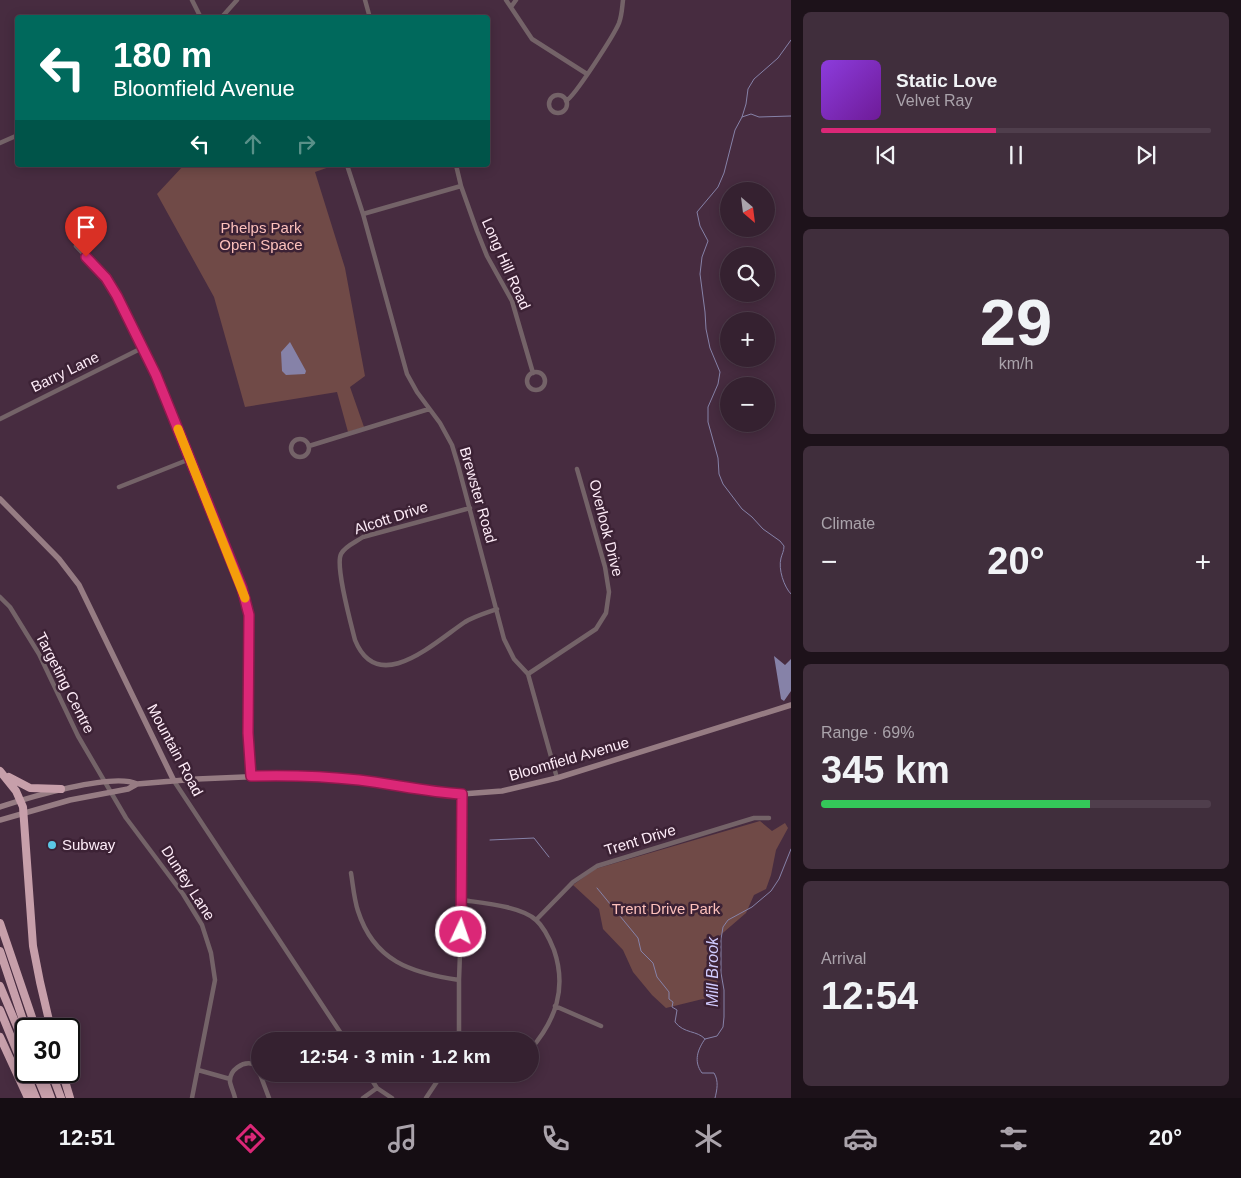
<!DOCTYPE html>
<html lang="en">
<head>
<meta charset="utf-8">
<style>
	:root { --surface:#352130; --page:#402e3c; --text:#f1f3f6; --muted:#aaa3ab; --line:#4f3e4c; --accent:#db2777 }
	body { margin:0; font-family:Helvetica,sans-serif; background:var(--page); color:var(--text); height:100vh; display:flex; flex-direction:column; font-size:19px; white-space:nowrap }
	* { box-sizing:border-box; margin:0 }
	p { font-size:16px; color:var(--muted) }
	.icon { flex:none; width:28px; height:28px; fill:none; stroke:currentColor; stroke-width:2; stroke-linecap:round; stroke-linejoin:round }
	.map { position:relative; flex:1; overflow:hidden }
	.panel { display:flex; flex-direction:column; gap:12px; padding:12px; background:#1d121a; width:450px }
	.panel>* { flex:none }
	.banner { position:absolute; left:15px; top:15px; width:475px; height:152px; border-radius:5px; box-shadow:0 2px 12px #0003,0 0 0 1px var(--line); background:#00695c; color:#fff; overflow:hidden }
	.needle { width:32px; rotate:152deg }
	.fabs { position:absolute; left:720px; top:182px; display:grid; gap:10px }
	.fabs a { display:grid; place-items:center; width:55px; height:55px; border-radius:50%; background:var(--surface); box-shadow:0 2px 12px #0003,0 0 0 1px var(--line); font-size:25px }
	.speed { position:absolute; left:15px; top:1018px; display:flex; gap:10px; font-size:25px; font-weight:700; text-align:center }
	.speed>* { display:grid; place-content:center; width:65px; height:65px; border-radius:50%; background:var(--surface); box-shadow:0 2px 12px #0003,0 0 0 1px var(--line); line-height:1 }
	.speed .limit { border:2px solid #111; border-radius:8px; background:#fff; color:#111 }
	.pin { position:absolute; display:grid; place-items:center; width:42px; height:42px; color:#fff; margin:-51px -21px; border-radius:50% 50% 50% 0; rotate:-45deg; box-shadow:0 0 5px #0007 }
	.pin .icon { rotate:45deg }
	.me { position:absolute; width:55px; margin:-28px; rotate:3deg; stroke-linejoin:round; filter:drop-shadow(0 0 4px #0008) }
	.turn { display:flex; align-items:center; gap:18px; height:105px; padding:0 15px; font-size:22px }
	.turn .icon { width:65px; height:65px; stroke-width:2.5 }
	.turn b { display:block; font-size:35px; line-height:42px }
	.lanes { display:flex; align-items:center; height:48px; padding:0 15px; background:#0003; justify-content:center; gap:25px; direction:ltr }
	.lanes .off { opacity:.35 }
	.big { font-size:38px; font-weight:600; line-height:1.1 }
	.panel .card { flex:1; display:flex; flex-direction:column; justify-content:center; gap:8px; min-width:0; padding:0 18px; border-radius:8px; background:var(--page) }
	.panel .dial { align-items:center; gap:0 }
	.dial b { font-size:65px; line-height:1 }
	.song { display:flex; align-items:center; gap:15px }
	.cover { width:60px; height:60px; border-radius:8px; background:linear-gradient(135deg,hsl(270 70% 55%),hsl(280 70% 35%)) }
	.played { height:5px; border-radius:2px; background:linear-gradient(90deg,var(--accent) 45%,var(--line) 45%) }
	.keys { display:flex; justify-content:space-around; direction:ltr }
	.heat { display:flex; justify-content:space-between; align-items:center; font-size:28px; direction:ltr }
	.charge { height:8px; border-radius:4px; background:linear-gradient(90deg,#34c759 69%,var(--line) 0) }
	.trip { position:absolute; left:251px; top:1032px; width:288px; height:50px; border-radius:25px; background:var(--surface); box-shadow:0 2px 12px #0003,0 0 0 1px var(--line); font-weight:600; line-height:50px; text-align:center }
	.dock { display:flex; height:80px; justify-content:space-around; align-items:center; background:#150d13; color:var(--muted) }
	.dock .icon { width:35px; height:35px }
	.dock .current { color:var(--accent) }
	.dock b { font-size:22px; color:var(--text) }
	main { display:flex; flex:1; min-height:0 }
	.map>svg:first-child { display:block }
	.green { fill:#704a47 }
	.water { fill:#8682a8 }
	.lines { fill:none; stroke-linecap:round; stroke-linejoin:round }
	.stream { stroke:#8682a8; stroke-width:1 }
	.street { stroke:#746368; stroke-width:4.5 }
	.secondary { stroke:#967c83; stroke-width:5.5 }
	.highway { stroke:#c79faa; stroke-width:8 }
	.route-casing { stroke:#8e194d; stroke-width:12 }
	.route { stroke:#db2777; stroke-width:9 }
	.slow { stroke:#f59e0b; stroke-width:9 }
	.poi-dot { fill:#5bc8e6; stroke:#3c2235; stroke-width:2 }
	.labels { text-anchor:middle; stroke-width:5; stroke-linejoin:round; paint-order:stroke }
	.park-label { font-size:15px; fill:#fdc1bc; stroke:#3c2235 }
	.street-label { font-size:15px; fill:#feecf8; stroke:#3c2235 }
	.poi-label { font-size:15px; fill:#feecf8; stroke:#3c2235; text-anchor:start }
	.water-label { font-size:16px; font-style:italic; fill:#d0cafd; stroke:#3c2235 }
</style>
</head>
<body>
<main>
<div class="map">
<svg width="791" height="1098" viewBox="0 0 791 1098">
	<rect width="100%" height="100%" fill="#472c40"/>
	<!-- green -->
	<path class="green" d="M184 165H335L315 172 345 268 365 376 350 387 364 427 348 432 337 392 245 407 214 297 157 194Z
		M760 821 772 831 785 823 788 828 776 850 771 875 766 889 754 895 746 913 717 938 713 944 719 995 666 1008 652 995 633 972 623 950 603 929 599 909 573 885 595 869Z"/>
	<!-- water -->
	<path class="water" d="M290 342 306 371 305 374 286 375 282 371 281 352Z
		M774 656 785 665 791 659V691L784 701 781 699Z"/>
	<g class="lines">
		<!-- stream -->
		<path class="stream" d="M791 40 778 58 754 79 748 89 746 104 742 117 735 130 724 173 718 187 697 212 700 226 708 241 702 257 700 274 705 312 706 329 710 348 720 372 718 384 708 407V422L718 458 719 474 723 484 742 509 752 517 763 529 780 541 784 546C784 551 782 554 781 558 778 569 784 587 791 594
			M742 117 751 114 759 117 791 116
			M490 840 534 838 549 857
			M597 888 638 938 641 951 653 963 657 977 669 992V999L673 1002 672 1007 677 1010 675 1022C684 1034 697 1030 705 1039
			M715 1098C717 1090 719 1081 714 1073H702C693 1061 698 1049 705 1039L717 1036 723 1027 724 1017V990L721 973V939L723 927 728 920 752 907 771 891 779 879 791 849"/>
		<!-- street -->
		<path class="street" d="M192 0 201 18
			M365 0 370 18
			M506 0 532 39 587 74
			M511 7 516 0
			M221 18 237 0
			M549 104a9 9 0 1 1 18 0a9 9 0 1 1-18 0Z
			M566 101C575 96 614 35 619 23 622 15 622 8 623 0
			M0 143 18 135
			M347 165 363 214 407 374 417 392 440 423 452 445 458 465 504 639 514 659 528 674 557 778
			M456 165 461 186 477 231 487 256 512 301 533 373
			M363 214 461 186
			M76 246 106 278 117 295 156 375 242 588 249 615 248 733 251 776
			M527 381a9 9 0 1 1 18 0a9 9 0 1 1-18 0Z
			M0 419 142 348
			M291 448a9 9 0 1 1 18 0a9 9 0 1 1-18 0Z
			M309 446 429 409
			M119 487 190 459
			M470 508 363 537C356 542 345 546 341 554 335 566 351 624 355 640 378 697 435 642 465 622 475 616 486 613 497 609
			M0 597 10 607 39 654 78 736 126 818 183 894 202 925 211 953 215 980 192 1098
			M528 674 596 629 606 613 609 592 605 567 577 469
			M174 781 346 1041
			M351 873C353 885 354 899 358 911 374 961 411 973 459 980
			M462 900C482 903 521 906 536 920 544 927 550 940 554 950 567 988 556 1020 530 1050
			M536 920 573 882 597 866 754 818H769
			M555 1006 601 1026
			M457 1041 459 1034V980L462 900V794
			M198 1070 230 1079
			M260 1074 269 1098
			M368 1074 377 1088 392 1098
			M235 1098C234 1093 231 1087 230 1082 229 1070 243 1061 253 1064L260 1072
			M363 1098 377 1088
			M426 1098 442 1074"/>
		<!-- secondary -->
		<path class="secondary" d="M0 499 59 559 79 585 174 781
			M0 807C27 798 113 772 137 784
			M0 820 70 800 128 789 137 784 197 779 266 776H316L360 780 447 793 462 794 502 791 557 778 791 705"/>
		<!-- highway -->
		<path class="highway" d="M0 771 16 791 23 807 33 946 40 982 51 1029
			M9 777 30 788 61 789
			M0 923 36 1029
			M0 951 26 1029
			M0 986 26 1048
			M0 1010 36 1098
			M0 1037 28 1098
			M35 1071 46 1098
			M41 1071 51 1098
			M51 1071 61 1098
			M62 1071 70 1098"/>
	</g>
	<g class="lines">
		<defs>
			<path id="route" d="M86 257 106 278 117 296 156 375 242 588 249 615 248 733 251 776C287 775 323 776 359 780 393 784 427 792 462 794L461 932"/>
		</defs>
		<!-- route casing -->
		<use href="#route" class="route-casing"/>
		<!-- route -->
		<use href="#route" class="route"/>
		<!-- slow -->
		<path class="slow" d="M178 429 245 598"/>
	</g>
	<!-- markers -->
	<circle class="poi-dot" cx="52" cy="845" r="5"/>
	<g class="labels">
		<!-- park labels -->
		<g class="park-label">
			<text x="261" y="233">Phelps Park<tspan x="261" dy="17">Open Space</tspan></text>
			<text x="666" y="914">Trent Drive Park</text>
		</g>
		<!-- street labels -->
		<g class="street-label">
			<text transform="translate(506 264) rotate(66)" y="5">Long Hill Road</text>
			<text transform="translate(65 372) rotate(-26)" y="5">Barry Lane</text>
			<text transform="translate(478 495) rotate(74)" y="5">Brewster Road</text>
			<text transform="translate(391 518) rotate(-18)" y="5">Alcott Drive</text>
			<text transform="translate(606 528) rotate(76)" y="5">Overlook Drive</text>
			<text transform="translate(65 683) rotate(63)" y="5">Targeting Centre</text>
			<text transform="translate(175 750) rotate(62)" y="5">Mountain Road</text>
			<text transform="translate(569 759) rotate(-16)" y="5">Bloomfield Avenue</text>
			<text transform="translate(640 840) rotate(-17)" y="5">Trent Drive</text>
			<text transform="translate(188 883) rotate(57)" y="5">Dunfey Lane</text>
		</g>
		<!-- poi labels -->
		<g class="poi-label">
			<text x="62" y="850">Subway</text>
		</g>
		<!-- water labels -->
		<g class="water-label">
			<text transform="translate(712 972) rotate(-90)" y="6">Mill Brook</text>
		</g>
	</g>
</svg>
<div class="fabs">
<a><svg class="needle" viewBox="-14 -14 28 28"><path d="M0-13l5 13h-10z" fill="#e53935"/><path d="M0 13l5-13h-10z" fill="#aaa3ab"/></svg></a>
<a><svg class="icon" aria-label="search" viewBox="0 0 24 24"><circle cx="10" cy="10" r="6"/><path d="M15 15l6 6"/></svg></a>
<a>+</a>
<a>−</a>
</div>
<div class="speed"><div class="limit">30</div></div>
<div class="pin" style="left:86px;top:257px;background:#d93025"><svg class="icon" aria-label="arrive" viewBox="0 0 24 24"><path d="M6 21V4h12l-3 4 3 4H6"/></svg></div>
<svg class="me" style="left:461px;top:932px" viewBox="-20 -20 40 40"><circle r="17" fill="#db2777" stroke="#fff" stroke-width="3"/><path d="M0-11L8 9 0 5-8 9z" fill="#fff"/></svg>
<div class="trip">12:54 · 3 min · 1.2 km</div>
<div class="banner">
<div class="turn"><svg class="icon" aria-label="left" viewBox="0 0 24 24"><path d="M17 20v-9H6M10 6l-5 5 5 5"/></svg><div><b>180 m</b>Bloomfield Avenue</div></div>
<div class="lanes"><svg class="icon" aria-label="left" viewBox="0 0 24 24"><path d="M17 20v-9H6M10 6l-5 5 5 5"/></svg><svg class="icon off" aria-label="ahead" viewBox="0 0 24 24"><path d="M12 20V5M6 11l6-6 6 6"/></svg><svg class="icon off" aria-label="right" viewBox="0 0 24 24"><path d="M7 20v-9h11M14 6l5 5-5 5"/></svg></div>
</div>
</div>
<section class="panel">
<div class="card">
<div class="song"><i class="cover"></i><div><b>Static Love</b><p>Velvet Ray</p></div></div>
<div class="played"></div>
<div class="keys"><svg class="icon" aria-label="previous" viewBox="0 0 24 24"><path d="M18 5L8 12l10 7zM5 5v14"/></svg><svg class="icon" aria-label="pause" viewBox="0 0 24 24"><path d="M8 5v14M16 5v14"/></svg><svg class="icon" aria-label="next" viewBox="0 0 24 24"><path d="M6 5l10 7-10 7zM19 5v14"/></svg></div>
</div>
<div class="card dial"><b>29</b><p>km/h</p></div>
<div class="card"><p>Climate</p>
<div class="heat"><a>−</a><b class="big">20°</b><a>+</a></div>
</div>
<div class="card"><p>Range · 69%</p><b class="big">345 km</b><div class="charge"></div></div>
<div class="card"><p>Arrival</p><b class="big">12:54</b></div>
</section>
</main>
<nav class="dock">
<b>12:51</b>
<svg class="icon current" aria-label="directions" viewBox="0 0 24 24"><path d="M12 3l9 9-9 9-9-9zM9 14v-3h6M13 9l2 2-2 2"/></svg>
<svg class="icon" aria-label="music" viewBox="0 0 24 24"><path d="M9 18V5l10-2v13"/><circle cx="6" cy="18" r="3"/><circle cx="16" cy="16" r="3"/></svg>
<svg class="icon" aria-label="phone" viewBox="0 0 24 24"><path d="M5 4h4l2 5-3 2q2 4 5 5l2-3 5 2v4C11 20 4 13 5 4z"/></svg>
<svg class="icon" aria-label="climate" viewBox="0 0 24 24"><path d="M12 3v18M4 7l16 10M4 17L20 7"/></svg>
<svg class="icon" aria-label="car" viewBox="0 0 24 24"><path d="M5 17H2v-5l4-1 3-4h7l3 4 3 1v5h-3M9 17h6M6 11h13"/><circle cx="7" cy="17" r="2"/><circle cx="17" cy="17" r="2"/></svg>
<svg class="icon" aria-label="filters" viewBox="0 0 24 24"><path d="M4 7h16M4 17h16"/><circle cx="9" cy="7" r="2"/><circle cx="15" cy="17" r="2"/></svg>
<b>20°</b>
</nav>
</body>
</html>
